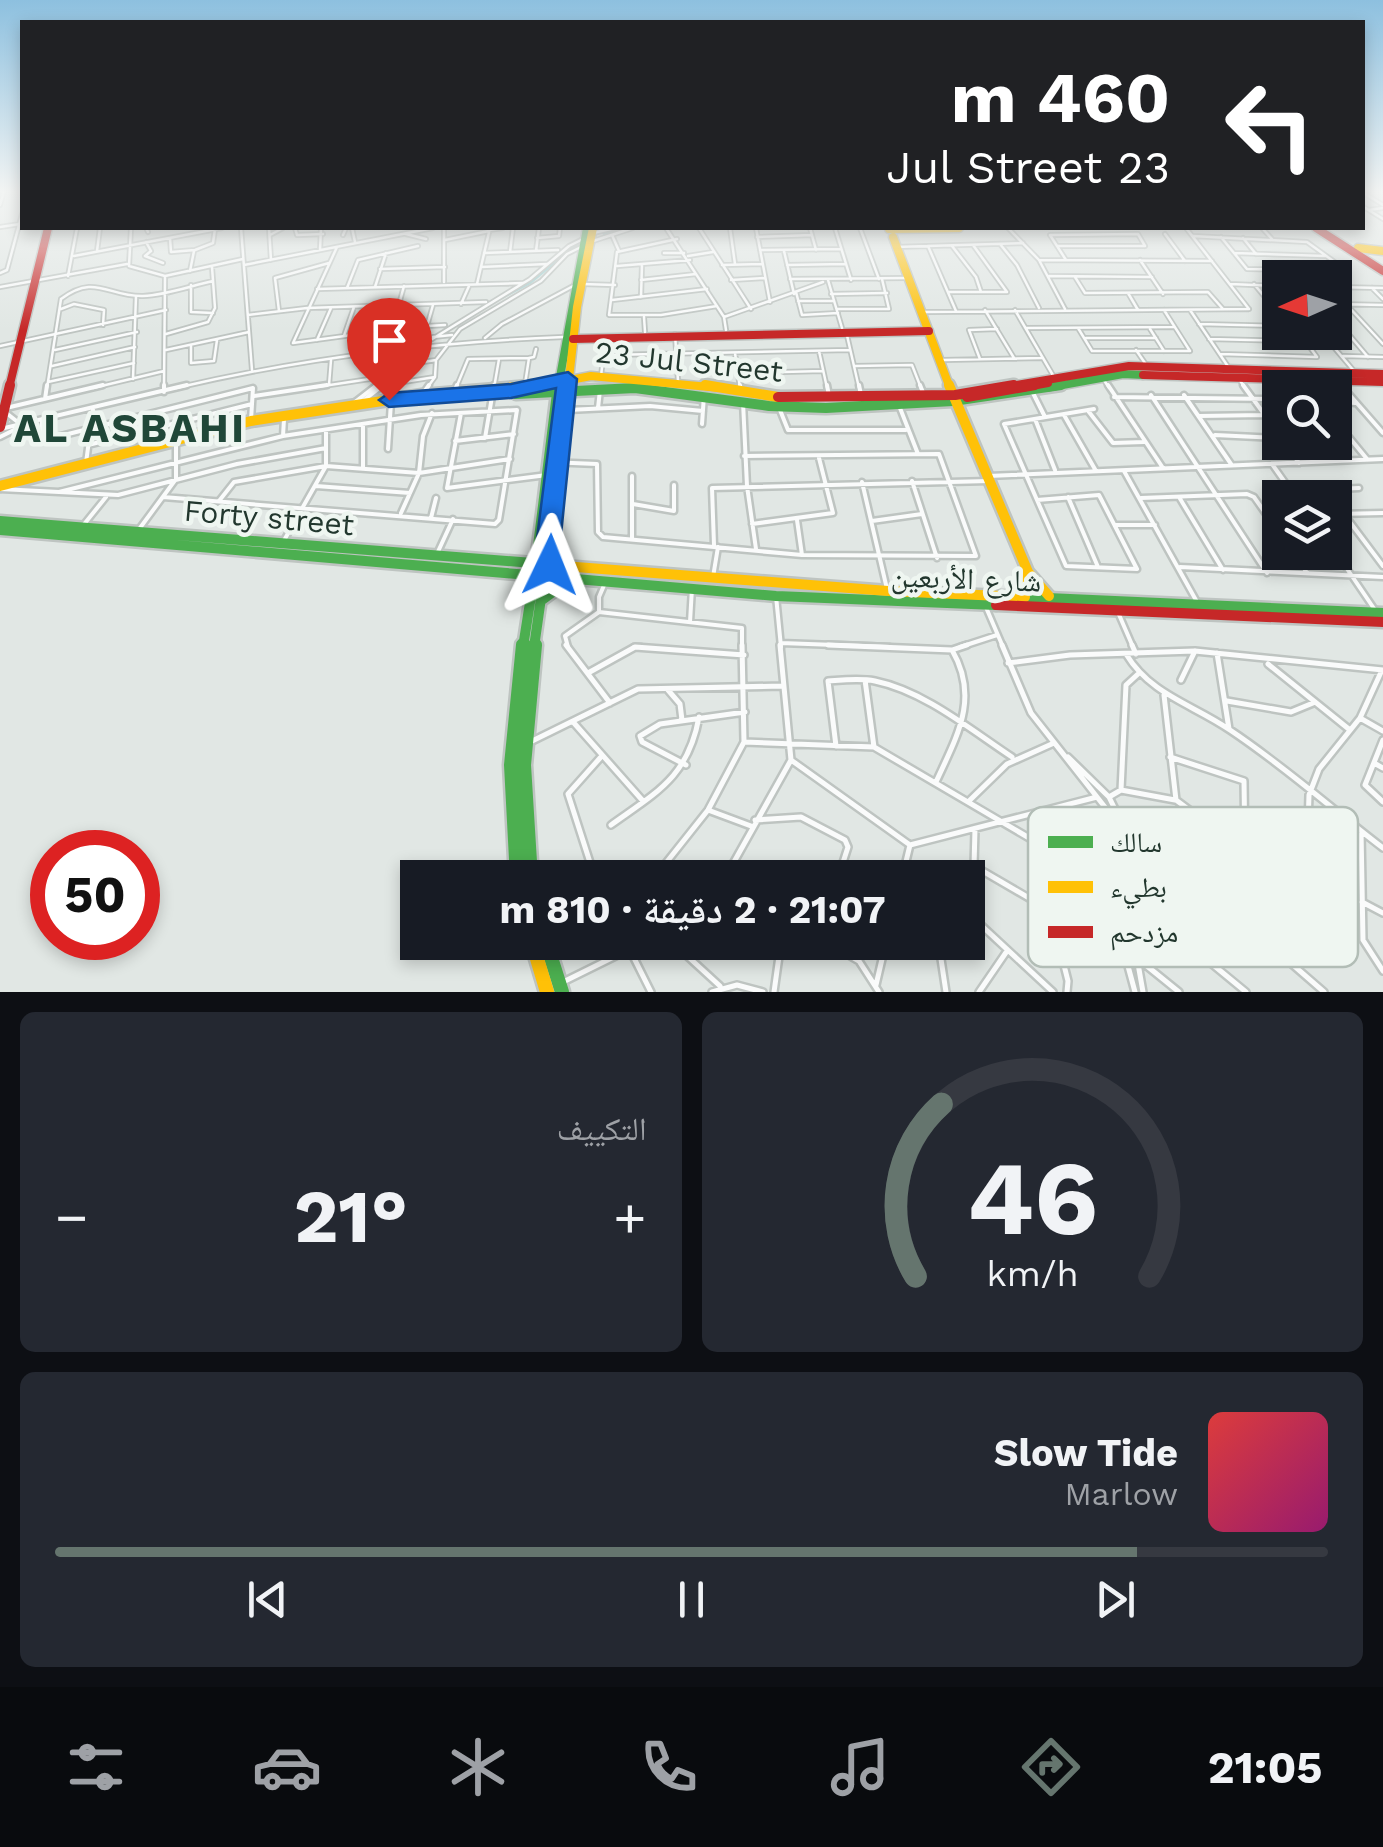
<!DOCTYPE html>
<html lang="ar">
<head>
<meta charset="utf-8">
<style>
	:root { --surface:#171b24; --page:#242831; --text:#f1f3f6; --muted:#9ea1a6; --line:#363941; --accent:#65756e }
	body { margin:0; font-family:"Work Sans","Noto Naskh Arabic",sans-serif; background:var(--page); color:var(--text); direction:rtl; height:100vh; display:flex; flex-direction:column; font-size:38px; white-space:nowrap }
	* { box-sizing:border-box; margin:0 }
	p { font-size:32px; color:var(--muted) }
	.icon { flex:none; width:55px; height:55px; fill:none; stroke:currentColor; stroke-width:2; stroke-linecap:round; stroke-linejoin:round }
	.map { position:relative; height:992px; overflow:hidden; direction:ltr }
	.panel { display:flex; flex-direction:column; gap:20px; padding:20px; background:#0d0f14; flex:1 }
	.panel>* { flex:none }
	.guide { position:absolute; left:20px; top:20px; width:1345px; height:210px; border-radius:0px; box-shadow:0 5px 15px #0003; direction:rtl; background:#202124; color:#fff; overflow:hidden }
	.needle { width:65px; rotate:267deg }
	.tools { position:absolute; left:1262px; top:260px; display:grid; gap:20px }
	.tools a { display:grid; place-items:center; width:90px; height:90px; border-radius:0px; background:var(--surface); box-shadow:0 5px 15px #0003; font-size:50px }
	.speed { position:absolute; left:30px; top:830px; display:flex; gap:20px; font-size:50px; font-weight:700; text-align:center }
	.speed>* { display:grid; place-content:center; width:130px; height:130px; border-radius:50%; background:var(--surface); box-shadow:0 5px 15px #0003; line-height:1 }
	.speed .limit { border:15px solid #d22; background:#fff; color:#111 }
	.pin { position:absolute; display:grid; place-items:center; width:85px; height:85px; color:#fff; margin:-102px -42px; border-radius:50% 50% 50% 0; rotate:-45deg; box-shadow:0 0 10px #0007 }
	.pin .icon { rotate:45deg }
	.me { position:absolute; width:110px; margin:-55px; rotate:2deg; stroke-linejoin:round; filter:drop-shadow(0 0 8px #0008) }
	.turn { display:flex; align-items:center; gap:35px; height:210px; padding:0 30px; font-size:45px }
	.turn .icon { width:130px; height:130px; stroke-width:2.5 }
	.turn b { display:block; font-size:70px; line-height:85px }
	.big { font-size:75px; font-weight:700; line-height:1.1 }
	.panel .card { flex:1; display:flex; flex-direction:column; justify-content:center; gap:15px; min-width:0; padding:0 35px; border-radius:15px; background:var(--page) }
	.panel .dial { align-items:center; gap:0 }
	.dial svg { height:260px; overflow:visible; fill:none; stroke:var(--line); stroke-width:7; stroke-linecap:round; text-anchor:middle }
	.dial text { fill:var(--text); stroke:none }
	.song { display:flex; align-items:center; gap:30px }
	.cover { width:120px; height:120px; border-radius:15px; background:linear-gradient(135deg,hsl(0 70% 55%),hsl(320 70% 35%)) }
	.played { height:10px; border-radius:5px; background:linear-gradient(90deg,var(--accent) 85%,var(--line) 85%) }
	.keys { display:flex; justify-content:space-around; direction:ltr }
	.heat { display:flex; justify-content:space-between; align-items:center; font-size:55px; direction:ltr }
	.panel .tiles { flex:1; display:grid; gap:20px; grid-template-columns:1fr 1fr }
	.card:last-child { grid-column:span 2 }
	.trip { position:absolute; left:400px; top:860px; width:585px; height:100px; border-radius:0px; background:var(--surface); box-shadow:0 5px 15px #0003; font-weight:700; line-height:100px; text-align:center; direction:rtl }
	.tab-bar { display:flex; height:160px; justify-content:space-around; align-items:center; background:#090b0e; color:var(--muted) }
	.tab-bar .icon { width:70px; height:70px }
	.tab-bar .active { color:var(--accent) }
	.tab-bar b { font-size:45px; color:var(--text) }
	.map>svg:first-child { display:block }
	.lines { fill:none; stroke-linecap:round; stroke-linejoin:round }
	.stream { stroke:#a6d1d1; stroke-width:2.5 }
	.street-far2-casing { stroke:#bec4c1; stroke-width:6 }
	.street-far1-casing { stroke:#bec4c1; stroke-width:9 }
	.street-casing { stroke:#bec4c1; stroke-width:10 }
	.fast-far2-casing { stroke:#bec4c1; stroke-width:11 }
	.fast-far1-casing { stroke:#bec4c1; stroke-width:15 }
	.fast-casing { stroke:#bec4c1; stroke-width:19 }
	.slow-far2-casing { stroke:#bec4c1; stroke-width:11 }
	.slow-far1-casing { stroke:#bec4c1; stroke-width:15 }
	.slow-casing { stroke:#bec4c1; stroke-width:19 }
	.jam-far1-casing { stroke:#bec4c1; stroke-width:11 }
	.jam-casing { stroke:#bec4c1; stroke-width:15 }
	.street-far2 { stroke:#fafbfb; stroke-width:2.5 }
	.street-far1 { stroke:#fafbfb; stroke-width:4 }
	.street { stroke:#fafbfb; stroke-width:5 }
	.fast-far2 { stroke:#4caf50; stroke-width:8 }
	.fast-far1 { stroke:#4caf50; stroke-width:10 }
	.fast { stroke:#4caf50; stroke-width:14 }
	.slow-far2 { stroke:#ffc107; stroke-width:8 }
	.slow-far1 { stroke:#ffc107; stroke-width:10 }
	.slow { stroke:#ffc107; stroke-width:14 }
	.jam-far1 { stroke:#c62828; stroke-width:8 }
	.jam { stroke:#c62828; stroke-width:10 }
	.route { fill:#1a73e8; stroke:#114b97; stroke-width:2.5 }
	.labels { text-anchor:middle; stroke-width:9; stroke-linejoin:round; paint-order:stroke }
	.street-label { font-size:30px; fill:#22372e; stroke:#eff6f1 }
	.district-label { font-size:40px; font-weight:bold; letter-spacing:2.5px; fill:#204738; stroke:#eff6f1 }
	.key { fill:#eff6f1; stroke:#b2bdb6; stroke-width:2.5 }
	.key-label { font-size:28px; fill:#22372e }
</style>
</head>
<body>
<div class="map">
<svg width="1383" height="992" viewBox="0 0 1383 992">
	<rect width="100%" height="100%" fill="#e1e7e4"/>
	<g class="lines">
		<!-- stream -->
		<path class="stream" d="M604 234 624 228
			M496 301 530 283 576 245"/>
		<defs>
			<path id="street-far2" d="M1362 192 1383 205
				M0 205 4 191
				M1362 206 1383 219
				M1369 210 1383 208
				M0 227 20 224
				M131 228 129 266 165 276 243 259
				M146 228 148 232
				M241 228 252 370
				M269 228 271 260
				M295 228 297 235 323 234
				M352 228 355 242
				M444 228V282
				M666 228 724 317 726 330
				M699 228 751 309
				M730 228 735 264
				M756 228 770 302
				M810 228 816 250
				M835 228 851 280
				M860 228 879 279
				M1008 228 1039 260 1065 309
				M1186 228 1249 309
				M1262 228 1272 239
				M489 230 503 228
				M593 233 615 228
				M406 234 426 239
				M1165 234 1185 261
				M270 235 283 228
				M343 235 346 228
				M612 235 619 251
				M1193 236 1307 242 1347 271
				M757 237 812 235
				M1221 237 1247 269 1346 271
				M170 238 171 252 195 250 213 243 215 229
				M537 238 559 236 560 228
				M1243 238 1256 254
				M677 239 617 252 609 315H661L717 306
				M445 240 489 231
				M146 242 151 251 145 256 163 263
				M590 242 633 228
				M1000 244 1017 265 1039 308
				M928 246 956 311
				M952 246 976 277 981 292
				M1057 246H1145
				M337 247 293 343 389 330
				M895 247 1023 243
				M320 250 321 228
				M760 250 841 249
				M97 251 100 228
				M536 251 539 228
				M784 251 794 294
				M510 252 513 228
				M484 253 558 250
				M664 253H684
				M1234 253 1325 256
				M74 256 222 228
				M688 256 713 252
				M1039 260 1212 261
				M1066 260 1050 235 1138 234 1145 246
				M1140 260 1163 294
				M244 265 433 228
				M722 265 762 264
				M787 265 846 264
				M617 266 690 260
				M481 267 547 264
				M380 269 445 267
				M190 271 194 251
				M0 273 7 270 22 214
				M68 276 77 228
				M1049 276 1152 277
				M1075 277 1085 293 1208 292 1223 309
				M790 279 908 278
				M641 280 696 274
				M731 280 765 278
				M828 280 842 328
				M477 284 490 228
				M582 284 615 285
				M1230 284 1280 286
				M1254 284 1280 315
				M191 285V312L213 313
				M0 287 127 264
				M375 287 386 253
				M1335 287 1383 288
				M347 288 358 260 418 246
				M1372 288 1383 299
				M317 289 523 283
				M796 292 802 315 838 313
				M948 292H1007L973 245
				M1128 293 1138 310
				M831 294 887 293
				M641 297 642 264
				M612 300 707 289
				M798 301H833
				M461 304 469 286
				M1335 304 1383 305
				M433 305 427 326 445 325
				M1347 305 1383 344
				M61 309 74 304 104 310 103 325
				M837 309H889L882 279
				M985 310 1014 358
				M1015 310 1054 377
				M1164 310 1190 351
				M1190 310 1229 368
				M279 311 275 278 329 263
				M924 312 1249 309
				M248 315 307 308 486 302
				M644 317 645 332
				M724 317 823 282
				M1335 318 1368 357
				M1199 324 1280 326
				M1026 328 1174 327
				M1078 328 1092 351H1190
				M1150 329 1164 351
				M846 331 859 388
				M368 332 377 309
				M1321 332 1354 371
				M166 334 208 322 215 308 212 267
				M675 334 678 381
				M344 336 354 307
				M433 337 452 335
				M485 338 502 324 575 285
				M1086 338H1156
				M1209 339 1329 342
				M317 340 331 308
				M424 344 530 279 569 246 585 238
				M191 345V363L214 361 217 340
				M0 346 166 310
				M55 350 137 332
				M166 350 249 332
				M1136 350 1147 366
				M819 351 827 388
				M386 352 404 286
				M735 353 740 388
				M1220 354 1317 357 1306 342
				M1343 356 1383 357
				M980 359 969 330 997 329
				M943 360 1042 358
				M52 366 135 347
				M854 366 912 365 921 388
				M739 373 823 371
				M601 376 603 359 608 355 850 350
				M1102 377 1109 388
				M133 379 136 296
				M1239 379 1245 388
				M1336 380 1343 388
				M48 382 134 363
				M391 384 435 377
				M525 384 529 358 534 357 536 349
				M329 385 331 360
				M47 388 61 299C95 273 108 297 143 296 167 295 190 286 213 281
				M93 388 164 371
				M164 388 165 277
				M176 388C304 358 433 342 564 337
				M310 388 383 377
				M374 388 383 377
				M380 388 410 364 436 360
				M427 388 435 377 436 360 460 329 541 281 567 254 583 246
				M456 388 468 359 529 358
				M494 388 499 359"/>
			<path id="street-far1" d="M740 385 741 392
				M827 385 829 396
				M859 385 861 395
				M920 385 924 395
				M1108 385 1163 468
				M1243 385 1280 436
				M1341 385 1383 433
				M455 390 457 385
				M1032 391 1045 417
				M164 392V385
				M422 395 429 385
				M1151 395 1267 573
				M1184 395 1231 464
				M254 396 327 385
				M1114 397 1280 399
				M45 399 47 385
				M363 401 383 385
				M1335 401 1355 403
				M355 402 377 385
				M743 402 747 486 756 549
				M6 408 103 385
				M598 408 600 390
				M900 408 918 454
				M568 410 650 406 703 411
				M780 410 788 430H906
				M5 412 19 423
				M1089 412 1113 443 1144 442
				M461 413 447 488 547 475
				M1064 415 1096 471
				M1199 416 1264 415
				M1035 419 1055 470
				M1335 420 1367 459
				M42 422 40 438 44 440 253 388 251 420
				M702 424 704 395
				M363 425V468
				M0 429 187 385
				M1215 435 1280 438
				M283 436 284 419
				M0 437 20 427
				M485 438 494 385
				M455 441 514 434
				M1284 442 1299 463
				M88 445 252 404
				M388 449 391 402
				M548 462 597 464 598 532 603 537 802 555 976 556 939 454 744 456
				M86 463 93 410
				M1272 464 1296 498
				M1124 471 1197 602
				M632 476V539
				M988 476 1383 459
				M912 481 937 558
				M862 482 887 589
				M316 486 410 493
				M0 489 118 495 237 464 326 448
				M1291 491 1359 488
				M59 492 283 436 421 415 517 410 499 520 495 524 163 497
				M1099 495 1137 569 1066 566 1037 500Z
				M1068 497 1098 567
				M1179 497 1223 570
				M1141 498 1247 494 1254 497 1280 534
				M1037 500 1004 424 1094 409
				M219 501 234 482 326 466 419 473 510 459
				M633 504 674 511V485
				M401 513 419 473 423 436 432 413
				M1335 514 1383 513
				M1344 514 1383 566
				M431 518 436 498
				M797 520 802 555
				M872 521 922 514
				M752 524 833 513 819 458
				M1115 525H1155
				M81 528 106 497
				M137 532 176 479V442
				M282 544 326 466V430
				M714 545 712 488 989 481
				M1335 551 1377 613
				M1293 552 1307 573
				M436 556 453 519
				M1180 567 1383 577
				M713 577 718 547
				M776 596 781 647
				M985 605 1003 647
				M1117 610 1133 647
				M599 612V597L605 583
				M690 622 692 588
				M781 643 890 647
				M568 647 565 636 599 612 742 628V647
				M634 647H641
				M960 647 997 635"/>
			<path id="street" d="M566 645 610 703
				M780 645 791 760 910 845 1097 797
				M828 645 952 650 967 645
				M1002 645 1031 713 1119 825 1124 842 1125 955 1135 992
				M1132 645 1136 654
				M1217 653 1229 729
				M1126 654C1151 695 1192 704 1230 730 1283 765 1332 809 1383 848
				M1008 663 1070 655 1195 651 1383 670
				M1268 664 1350 730
				M588 673 635 647 744 655
				M865 680 874 747
				M1181 680 1195 651
				M668 690 680 704 682 720
				M1164 695 1176 800 1244 851
				M1227 701 1291 712 1313 703
				M1360 718 1383 731
				M574 723 643 801
				M1383 740 1365 785 1383 802
				M744 742 874 747 1123 893
				M526 744 638 689 782 686
				M836 746 828 681C843 680 860 678 875 681 924 691 971 730 1012 757
				M1068 757 1109 797 1132 844 1137 958 1143 992
				M1170 757 1244 781 1245 851 1240 868 1212 894
				M1374 763 1383 768
				M686 765 642 742 640 736 660 724 745 712
				M936 782C957 736 980 698 952 650
				M1121 790 1175 800
				M1109 797 1121 790 1126 685 1138 674
				M970 800 1007 764 1054 743
				M708 810 751 826
				M755 820 801 817 845 840 848 847 838 878
				M611 825C657 792 688 777 699 717
				M1361 831 1363 940 1383 971
				M1132 844 1209 892 1324 992
				M974 866 1125 954
				M1180 870V852L1201 821
				M658 873 708 810 744 742 742 645
				M595 878 568 794 600 758
				M725 878 791 760
				M902 878 910 845
				M968 886 974 866 975 829
				M1362 902 1383 913
				M968 913 1053 992
				M1051 914 1068 981 1067 992
				M1059 915 1078 869
				M1135 916 1178 936 1246 992
				M672 942 720 986
				M826 942 859 961 879 992
				M1273 947 1305 915 1309 795 1319 769 1360 718 1382 670
				M631 952 651 992
				M1137 958 1179 992
				M559 984 644 942
				M876 985 886 942
				M712 992 737 985 763 992
				M774 992 781 942
				M946 992 941 959 948 942
				M979 992 1007 951"/>
			<path id="fast-far2" d="M1085 376 1117 371
				M558 388 587 228
				M1046 388 1123 374 1143 375"/>
			<path id="fast-far1" d="M516 394 635 388 769 406 826 408 953 401 1061 385
				M0 521 533 563
				M0 530 776 596 996 605
				M550 547 568 566
				M536 562 558 385
				M1025 597 1383 613
				M542 600 572 578
				M523 647 534 577
				M534 647 544 577"/>
			<path id="fast" d="M517 878 511 765 523 645
				M531 878 524 765 535 645
				M546 942 562 992"/>
			<path id="slow-far2" d="M889 229 959 228
				M893 237 950 388
				M1358 248 1383 251
				M529 388 591 376 720 388
				M568 388 577 307 593 228"/>
			<path id="slow-far1" d="M705 385 778 397
				M949 385 1028 572 1049 596
				M0 486 251 421 422 395 542 385
				M547 562 568 385
				M550 565 888 591 1025 597
				M1016 596 1025 587 1028 573"/>
			<path id="slow" d="M532 942 547 992"/>
			<path id="jam-far1" d="M1316 228 1383 271
				M573 339 929 331
				M1143 375 1383 382
				M9 388 48 228
				M999 388 1129 366 1383 374
				M1021 388 1048 383"/>
			<path id="jam" d="M778 397 955 395 1014 385
				M967 397 1035 385
				M0 427 10 385
				M996 605 1383 622"/>
		</defs>
		<!-- street-far2 casing -->
		<use href="#street-far2" class="street-far2-casing"/>
		<!-- street-far1 casing -->
		<use href="#street-far1" class="street-far1-casing"/>
		<!-- street casing -->
		<use href="#street" class="street-casing"/>
		<!-- fast-far2 casing -->
		<use href="#fast-far2" class="fast-far2-casing"/>
		<!-- fast-far1 casing -->
		<use href="#fast-far1" class="fast-far1-casing"/>
		<!-- fast casing -->
		<use href="#fast" class="fast-casing"/>
		<!-- slow-far2 casing -->
		<use href="#slow-far2" class="slow-far2-casing"/>
		<!-- slow-far1 casing -->
		<use href="#slow-far1" class="slow-far1-casing"/>
		<!-- slow casing -->
		<use href="#slow" class="slow-casing"/>
		<!-- jam-far1 casing -->
		<use href="#jam-far1" class="jam-far1-casing"/>
		<!-- jam casing -->
		<use href="#jam" class="jam-casing"/>
		<!-- street-far2 -->
		<use href="#street-far2" class="street-far2"/>
		<!-- street-far1 -->
		<use href="#street-far1" class="street-far1"/>
		<!-- street -->
		<use href="#street" class="street"/>
		<!-- fast-far2 -->
		<use href="#fast-far2" class="fast-far2"/>
		<!-- fast-far1 -->
		<use href="#fast-far1" class="fast-far1"/>
		<!-- fast -->
		<use href="#fast" class="fast"/>
		<!-- slow-far2 -->
		<use href="#slow-far2" class="slow-far2"/>
		<!-- slow-far1 -->
		<use href="#slow-far1" class="slow-far1"/>
		<!-- slow -->
		<use href="#slow" class="slow"/>
		<!-- jam-far1 -->
		<use href="#jam-far1" class="jam-far1"/>
		<!-- jam -->
		<use href="#jam" class="jam"/>
	</g>
	<!-- sky -->
	<linearGradient id="sky" x2="0" y2="1"><stop stop-color="#8dc0df"/><stop offset="0.58" stop-color="#f2f4f3"/><stop offset="1" stop-color="#f2f4f3" stop-opacity="0"/></linearGradient>
	<rect width="1383" height="330" fill="url(#sky)"/>
	<!-- route -->
	<path class="route" d="M568 372 577 379 559 554 562 565 559 572H541L535 554 556 388 511 398 389 407 379 400 389 393 511 384Z"/>
	<g class="labels">
		<!-- street labels -->
		<g class="street-label">
			<text transform="translate(689 362) rotate(6)" y="10">23 Jul Street</text>
			<text transform="translate(269 518) rotate(5)" y="10">Forty street</text>
			<text transform="translate(966 579) rotate(2)" y="10">شارع الأربعين</text>
		</g>
		<!-- district labels -->
		<g class="district-label">
			<text x="130" y="442">AL ASBAHI</text>
		</g>
	</g>
	<!-- legend -->
	<rect x="1028" y="807" width="330" height="160" rx="15" class="key"/>
	<rect x="1048" y="836" width="45" height="12" fill="#4caf50"/>
	<rect x="1048" y="881" width="45" height="12" fill="#ffc107"/>
	<rect x="1048" y="926" width="45" height="12" fill="#c62828"/>
	<g class="key-label">
		<text x="1110" y="852">سالك</text>
		<text x="1110" y="897">بطيء</text>
		<text x="1110" y="942">مزدحم</text>
	</g>
</svg>
<div class="tools">
<a><svg class="needle" viewBox="-14 -14 28 28"><path d="M0-13l5 13h-10z" fill="#e53935"/><path d="M0 13l5-13h-10z" fill="#9ea1a6"/></svg></a>
<a><svg class="icon" aria-label="search" viewBox="0 0 24 24"><circle cx="10" cy="10" r="6"/><path d="M15 15l6 6"/></svg></a>
<a><svg class="icon" aria-label="layers" viewBox="0 0 24 24"><path d="M12 4l9 5-9 5-9-5zM3 14l9 5 9-5"/></svg></a>
</div>
<div class="speed"><div class="limit">50</div></div>
<div class="pin" style="left:389px;top:400px;background:#d93025"><svg class="icon" aria-label="arrive" viewBox="0 0 24 24"><path d="M6 21V4h12l-3 4 3 4H6"/></svg></div>
<svg class="me" style="left:550px;top:565px" viewBox="-20 -20 40 40"><path d="M0-17L14 15 0 8-14 15z" fill="#1a73e8" stroke="#fff" stroke-width="4"/></svg>
<div class="trip">21:07 · 2 دقيقة · 810 m</div>
<div class="guide">
<div class="turn"><svg class="icon" aria-label="left" viewBox="0 0 24 24"><path d="M17 20v-9H6M10 6l-5 5 5 5"/></svg><div><b>460 m</b>23 Jul Street</div></div>
</div>
</div>
<section class="panel">
<div class="tiles">
<div class="card dial"><svg viewBox="0 0 100 80">
<path d="M14 69A42 42 0 1 1 86 69"/>
<path d="M14 69A42 42 0 0 1 22 16" stroke="#65756e"/>
<text x="50" y="56" font-size="32" font-weight="700">46</text>
<text x="50" y="72" font-size="11">km/h</text>
</svg></div>
<div class="card"><p>التكييف</p>
<div class="heat"><a>−</a><b class="big">21°</b><a>+</a></div>
</div>
<div class="card">
<div class="song"><i class="cover"></i><div><b>Slow Tide</b><p>Marlow</p></div></div>
<div class="played"></div>
<div class="keys"><svg class="icon" aria-label="previous" viewBox="0 0 24 24"><path d="M18 5L8 12l10 7zM5 5v14"/></svg><svg class="icon" aria-label="pause" viewBox="0 0 24 24"><path d="M8 5v14M16 5v14"/></svg><svg class="icon" aria-label="next" viewBox="0 0 24 24"><path d="M6 5l10 7-10 7zM19 5v14"/></svg></div>
</div>
</div>
</section>
<nav class="tab-bar">
<b>21:05</b>
<svg class="icon active" aria-label="directions" viewBox="0 0 24 24"><path d="M12 3l9 9-9 9-9-9zM9 14v-3h6M13 9l2 2-2 2"/></svg>
<svg class="icon" aria-label="music" viewBox="0 0 24 24"><path d="M9 18V5l10-2v13"/><circle cx="6" cy="18" r="3"/><circle cx="16" cy="16" r="3"/></svg>
<svg class="icon" aria-label="phone" viewBox="0 0 24 24"><path d="M5 4h4l2 5-3 2q2 4 5 5l2-3 5 2v4C11 20 4 13 5 4z"/></svg>
<svg class="icon" aria-label="climate" viewBox="0 0 24 24"><path d="M12 3v18M4 7l16 10M4 17L20 7"/></svg>
<svg class="icon" aria-label="car" viewBox="0 0 24 24"><path d="M5 17H2v-5l4-1 3-4h7l3 4 3 1v5h-3M9 17h6M6 11h13"/><circle cx="7" cy="17" r="2"/><circle cx="17" cy="17" r="2"/></svg>
<svg class="icon" aria-label="filters" viewBox="0 0 24 24"><path d="M4 7h16M4 17h16"/><circle cx="9" cy="7" r="2"/><circle cx="15" cy="17" r="2"/></svg>
</nav>
</body>
</html>
